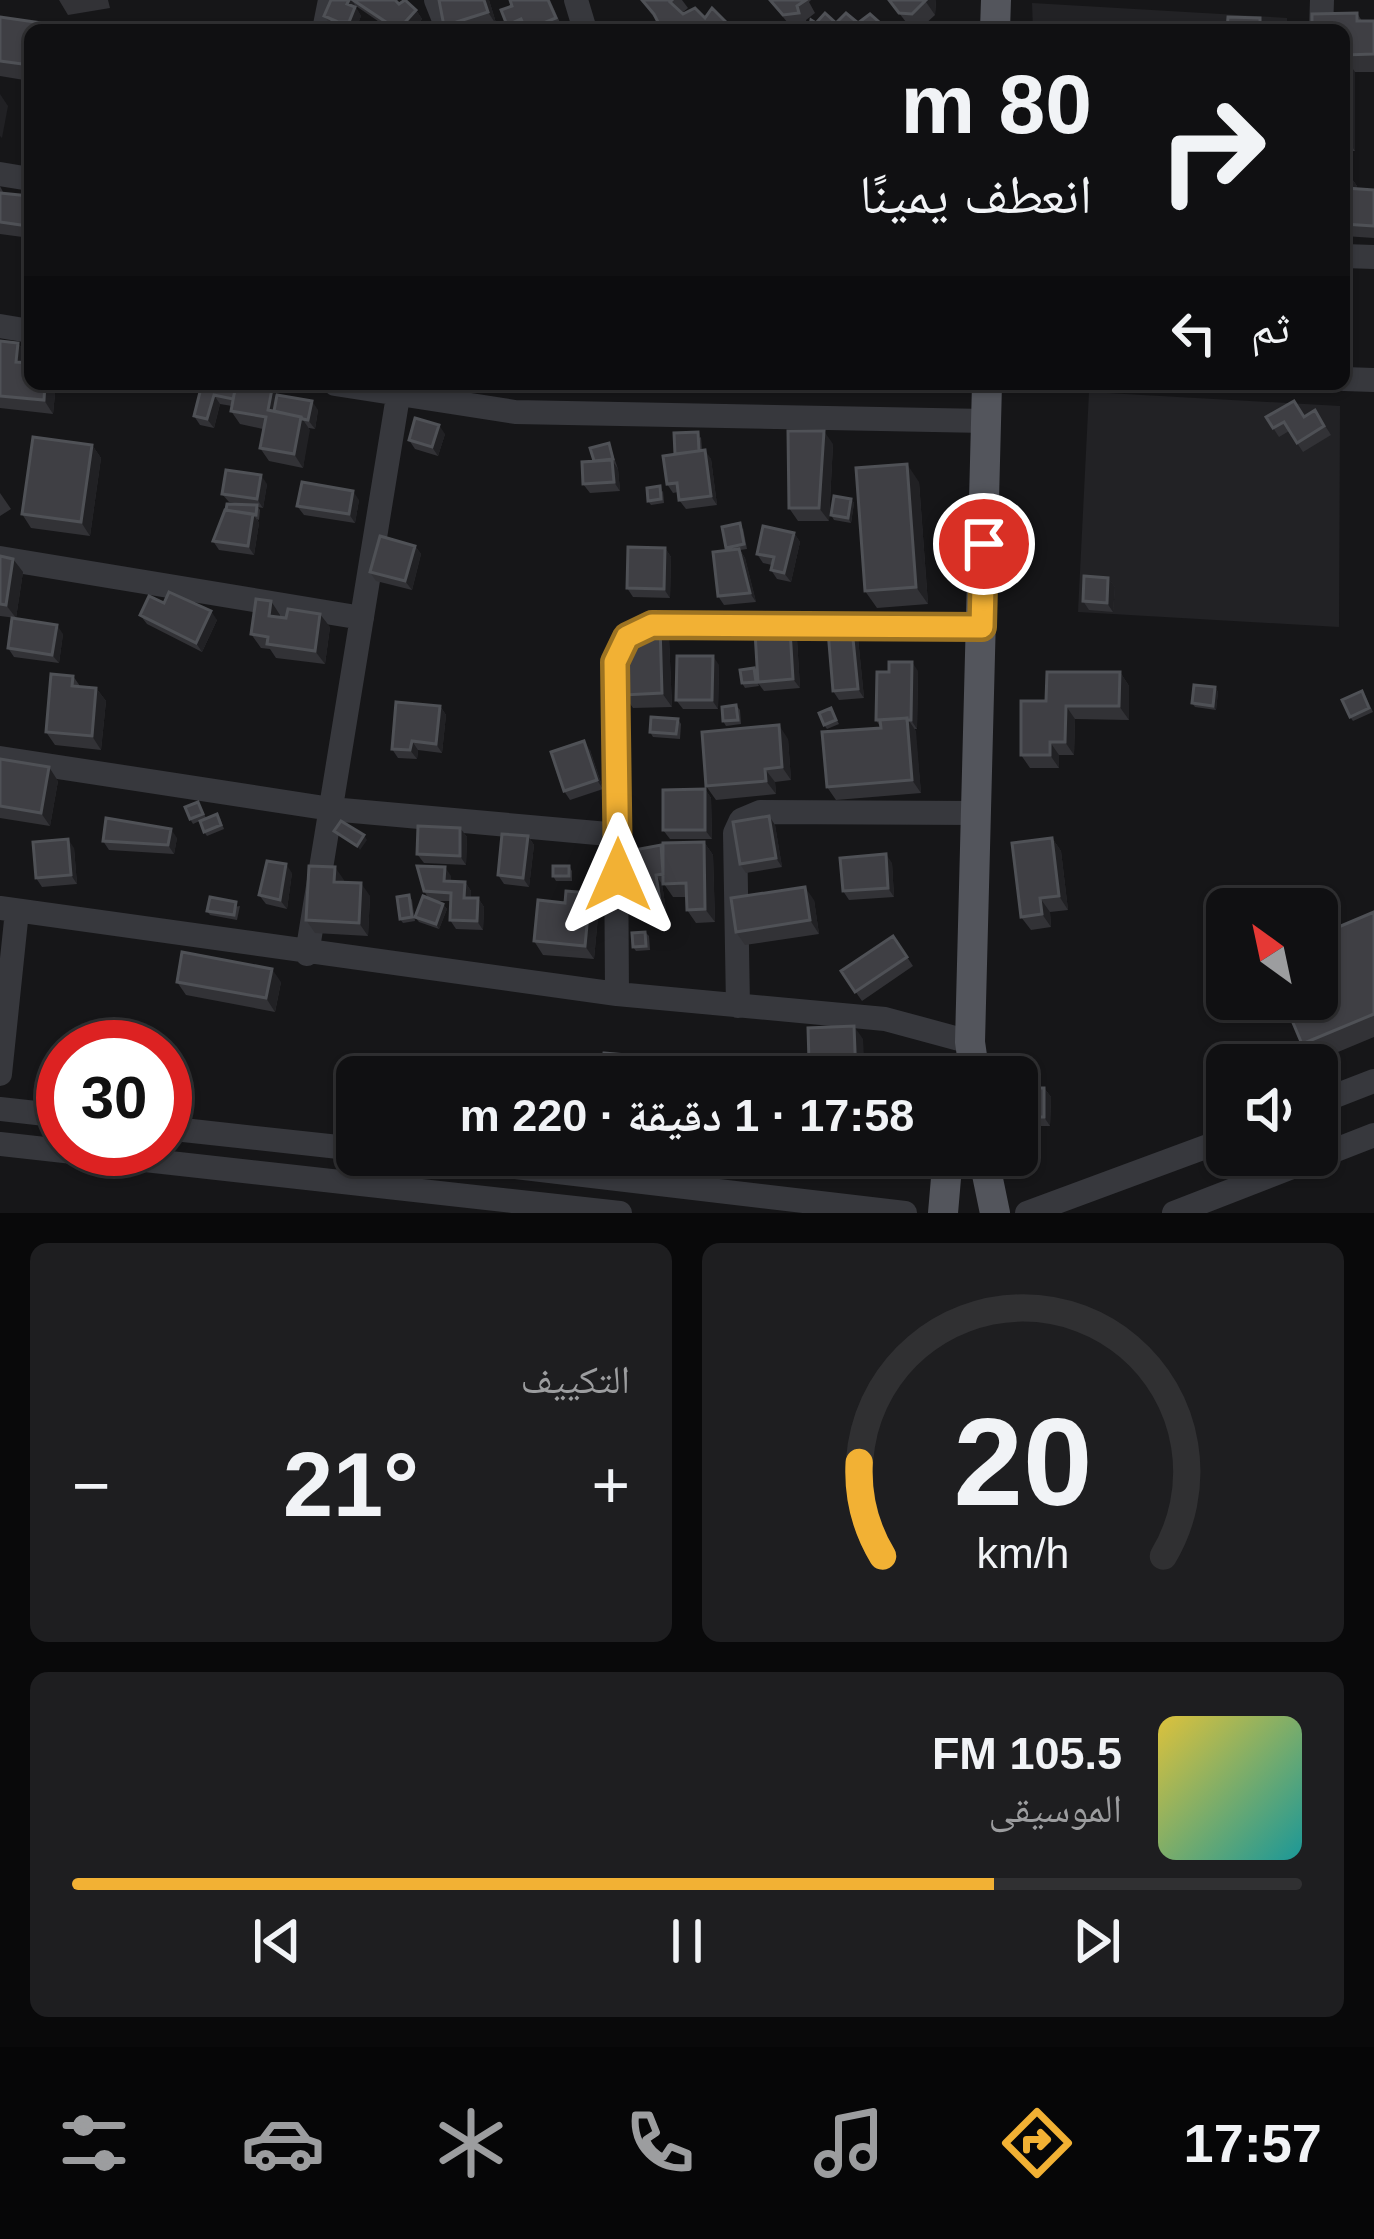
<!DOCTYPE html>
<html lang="ar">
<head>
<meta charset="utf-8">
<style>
	:root { --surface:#101012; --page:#1e1e20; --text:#f1f3f6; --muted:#9c9d9f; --line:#303032; --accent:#f2b134 }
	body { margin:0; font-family:Helvetica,"Noto Naskh Arabic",sans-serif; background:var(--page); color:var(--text); direction:rtl; height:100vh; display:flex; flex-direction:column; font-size:45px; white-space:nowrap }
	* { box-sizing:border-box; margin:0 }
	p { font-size:39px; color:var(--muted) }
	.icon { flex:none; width:66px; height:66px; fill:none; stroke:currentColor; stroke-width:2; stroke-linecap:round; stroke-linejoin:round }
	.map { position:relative; height:1213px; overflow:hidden; direction:ltr }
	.details { display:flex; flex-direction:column; gap:30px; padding:30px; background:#09090a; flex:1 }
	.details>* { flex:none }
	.guide { position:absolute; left:24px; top:24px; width:1326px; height:366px; border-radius:18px; box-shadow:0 3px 9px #0004,0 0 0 3px var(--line); direction:rtl; background:#101012; color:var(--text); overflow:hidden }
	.needle { width:78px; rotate:327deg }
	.controls { position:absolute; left:1206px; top:888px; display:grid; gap:24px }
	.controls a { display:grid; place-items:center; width:132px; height:132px; border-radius:18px; background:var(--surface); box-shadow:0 3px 9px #0004,0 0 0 3px var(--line); font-size:60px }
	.speed { position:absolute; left:36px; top:1020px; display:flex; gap:24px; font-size:60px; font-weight:700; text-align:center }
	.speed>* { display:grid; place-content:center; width:156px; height:156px; border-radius:50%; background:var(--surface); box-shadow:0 3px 9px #0004,0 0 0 3px var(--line); line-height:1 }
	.speed .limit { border:18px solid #d22; background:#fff; color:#111 }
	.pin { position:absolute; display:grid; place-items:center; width:102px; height:102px; color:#fff; margin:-51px; border:6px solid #fff; border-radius:50%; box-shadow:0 3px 12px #0007 }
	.me { position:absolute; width:132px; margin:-66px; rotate:0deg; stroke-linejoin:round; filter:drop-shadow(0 0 9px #0008) }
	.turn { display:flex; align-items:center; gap:42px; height:252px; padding:0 60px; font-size:54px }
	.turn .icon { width:156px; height:156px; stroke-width:2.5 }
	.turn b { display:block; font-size:84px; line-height:102px }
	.then { display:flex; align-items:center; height:114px; padding:0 60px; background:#0003; gap:24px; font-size:45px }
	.big { font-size:90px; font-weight:700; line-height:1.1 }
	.details .card { flex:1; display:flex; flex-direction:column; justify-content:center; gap:18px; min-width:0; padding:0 42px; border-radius:18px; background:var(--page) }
	.details .dial { align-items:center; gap:0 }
	.dial svg { height:312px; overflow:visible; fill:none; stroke:var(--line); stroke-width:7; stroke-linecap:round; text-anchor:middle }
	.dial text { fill:var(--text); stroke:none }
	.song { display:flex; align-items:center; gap:36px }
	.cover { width:144px; height:144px; border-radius:18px; background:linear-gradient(135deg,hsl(50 70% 55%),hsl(180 70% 35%)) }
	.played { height:12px; border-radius:6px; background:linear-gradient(90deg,var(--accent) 75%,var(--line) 75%) }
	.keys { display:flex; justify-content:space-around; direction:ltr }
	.heat { display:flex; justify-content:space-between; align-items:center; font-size:66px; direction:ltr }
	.details .tiles { flex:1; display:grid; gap:30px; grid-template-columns:1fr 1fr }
	.card:last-child { grid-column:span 2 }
	.trip { position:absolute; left:336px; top:1056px; width:702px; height:120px; border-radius:18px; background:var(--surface); box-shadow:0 3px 9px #0004,0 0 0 3px var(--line); font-weight:700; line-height:120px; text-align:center; direction:rtl }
	.tabs { display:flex; height:192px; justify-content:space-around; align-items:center; background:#060607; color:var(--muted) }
	.tabs .icon { width:84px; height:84px }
	.tabs .on { color:var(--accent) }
	.tabs b { font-size:54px; color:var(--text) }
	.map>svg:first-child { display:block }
	.built { fill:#222225 }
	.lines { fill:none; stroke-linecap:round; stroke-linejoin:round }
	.minor { stroke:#37383d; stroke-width:24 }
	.major { stroke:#53555c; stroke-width:30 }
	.wall { fill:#323236 }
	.shaded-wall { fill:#212124 }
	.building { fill:#3f3f44; stroke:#4f5156; stroke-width:3 }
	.route-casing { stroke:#9d7322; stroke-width:30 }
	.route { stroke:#f2b134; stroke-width:21 }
</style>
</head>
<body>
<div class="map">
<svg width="1374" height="1213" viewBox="0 0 1374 1213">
	<rect width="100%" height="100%" fill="#161618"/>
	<!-- built -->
	<path class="built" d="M1032 3 1287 18V30H1033Z
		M1089 392 1340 406 1339 627 1078 612Z"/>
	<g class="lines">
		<!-- minor -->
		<path class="minor" d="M436 0 448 30
			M576 0 585 30
			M324 30 330 0
			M1321 30 1322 0
			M0 174 30 179
			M1344 256 1374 257
			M0 326 30 331
			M1344 379 1374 380
			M335 384 515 412 986 421
			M0 558 362 618
			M0 758 331 809 619 835
			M0 908 617 994 885 1019 970 1042
			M307 954 400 384
			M617 994 615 671 627 637 652 625 983 627
			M738 1006 735 833 741 820 760 812 977 813
			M0 1074 17 911
			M1317 1103 1374 1081
			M0 1109 63 1116
			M165 1128 357 1149
			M0 1144 620 1213
			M413 1155 905 1213
			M1027 1213 1227 1139
			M1174 1213 1374 1135"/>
		<!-- major -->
		<path class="major" d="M995 30 996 0
			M975 1077 970 1042 987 384
			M983 1155 995 1213
			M943 1213 948 1155"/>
	</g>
	<!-- wall -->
	<path class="wall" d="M59 0H108L110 8 68 15Z
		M331 0H395L399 4 416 10 422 19 412 30H391L356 6V8L361 16 358 23 332 26 324 16Z
		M489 0 497 26 490 28 492 30H446L444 26Z
		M510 0H550L562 27 554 30H511L507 25 512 6Z
		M641 0H682L688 8 682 13 705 18 659 24Z
		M769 0H811L809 2 815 13 806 20 808 27 792 28Z
		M889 0H936L935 15 921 28 909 26Z
		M1357 13 1362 21H1374V72H1355V151H1344V30Z
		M0 17 30 30V81L0 76Z
		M1344 172H1347L1357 186V188L1374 190V238L1344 236Z
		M0 186 4 194 30 196V193V238L0 234Z
		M0 341 18 343 27 356 30 384H56L53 414 0 408Z
		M202 384 235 391 272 389 276 396 318 410 315 429 309 428 303 468 269 461 260 448 263 429 240 424 231 411 232 406 220 404 214 428 200 425 194 416Z
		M1315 410 1331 435 1303 452 1289 431 1279 437 1266 417 1304 416Z
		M445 434 438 456 415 449 409 440Z
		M701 437 702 450 711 459 717 505 686 509 679 500 678 492 673 493 667 484 675 454Z
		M609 443 618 469 620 491 590 493 583 484 594 461Z
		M833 444 829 521H798L789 508Z
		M92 445 101 458 90 536 31 528 22 514Z
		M919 482 928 604 877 608 865 591Z
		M267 484 263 508 258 507 260 510 259 520 257 519 259 523 254 555 219 550 213 541 245 505 229 502 222 494Z
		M663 491 664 503 651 505 648 501Z
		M0 493 11 509 0 516Z
		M851 499 854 503 851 523 834 520 831 515Z
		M359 500 355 523 304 515 297 506Z
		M743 528 747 549 740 550 745 558 756 602 724 605 718 596 728 550 726 548Z
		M794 533 800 542 791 582 777 579 771 570 772 565 763 563 757 554Z
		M415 546 421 554 412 590 376 581 370 572Z
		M665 548 671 557 670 598 633 597 627 588Z
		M0 556 13 559 23 572 16 618 0 616Z
		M1108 578 1115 587 1113 612 1089 610 1083 601Z
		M164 603 217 620 202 652 147 624 140 615Z
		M280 615V617L330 627 325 664 276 658 270 649 261 648 251 634Z
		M63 634 59 663 14 657 8 648Z
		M669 638 672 707 633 708 624 695Z
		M858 638 864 698 839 700 833 691Z
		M797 639 800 688 764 691 758 683 759 686 745 688 742 683Z
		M719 665 718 709H683L676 700Z
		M918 671 917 729H915L921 793 836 800 827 787 881 728 876 720Z
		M1120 672 1129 686V720L1075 719 1074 755H1059V768H1030L1021 755 1046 701Z
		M73 676 80 686 96 688 106 701 101 750 55 745 46 732Z
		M1215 687 1218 692 1216 710 1195 707 1192 703Z
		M1365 695 1373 712 1353 721 1350 717Z
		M736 705 740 710 741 724 726 726 723 721Z
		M440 706 446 715 442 753 418 750 417 759 398 758 392 749Z
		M831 708 839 724 827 729 824 725Z
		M678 719 681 724 680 739 653 737 650 732Z
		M788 739 791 780 775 782 776 794 716 800 706 786Z
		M590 750 603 789 570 800 564 791Z
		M0 759 58 781 50 826 0 818Z
		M705 789 711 798 712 839H670L663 830Z
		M201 807 206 818 193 824 190 819Z
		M769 816 775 825 782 867 746 873 740 864Z
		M220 818 224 829 207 836 204 832Z
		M460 828 467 837 466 865 424 863 417 854Z
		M528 836 534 845 529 887 504 884 498 875Z
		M177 838 174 854 109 850 103 841Z
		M1052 838 1061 851 1068 910 1050 912 1051 927 1031 930 1021 917Z
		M704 842 713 855 715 922 696 923 687 910 686 897H673L664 884H662L666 910 635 915 629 906 646 878V875L633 877 627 868Z
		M74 848 77 884 42 887 36 878Z
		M892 863 894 897 849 900 843 891Z
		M569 866 572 871V881H556L553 876Z
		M292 873 287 909 266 904 259 895Z
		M451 876V882H465L471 891V898H478L484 907 483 930 456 929 450 920 451 901H434L443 904 447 909 439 929 419 922 415 917 429 899 424 891Z
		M344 880V882L370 896 368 936 315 933 306 920Z
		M590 893 599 906 594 959 543 955 534 941 565 903Z
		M409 895 412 900 415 921 403 923 400 919Z
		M814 900 819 934 745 945 736 932Z
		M240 906 237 920 210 915 207 911Z
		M1374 912V1037L1314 1062 1302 1044Z
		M645 932 649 936 650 950 636 951 633 947Z
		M893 936 913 966 862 1001 841 971Z
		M177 982H281L275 1012 186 995Z
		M1017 1088H1044L1051 1097 1050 1126H1017Z"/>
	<!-- shaded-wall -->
	<path class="shaded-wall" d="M349 0H352L361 16 356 30H351L347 4Z
		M484 0H489L497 26 488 12Z
		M926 0H936L935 15 926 2Z
		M416 10 422 19 412 30H398Z
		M1344 56 1355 72V151L1344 135Z
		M0 94 8 106 2 138 0 136Z
		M1347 172 1357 186 1356 201 1346 188Z
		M18 343 27 356 25 375 16 362Z
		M45 384H56L53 414 44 400Z
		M272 389 281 403 279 415 268 410Z
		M214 395 220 404 214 428 207 419Z
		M312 401 318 410 315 429 308 420Z
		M301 417 310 430 303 468 294 454Z
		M439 425 445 434 438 456 432 447Z
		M824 431 833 444 829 521 819 508Z
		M92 445 101 458 90 536 81 522Z
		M705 450 711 459 717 505 711 496Z
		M612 460 618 469 620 491 614 482Z
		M907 464 919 482 928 604 916 587Z
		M261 475 267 484 263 508 257 499Z
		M353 491 359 500 355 523 349 514Z
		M851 499 854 503 851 523 848 518Z
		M253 514 259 523 254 555 248 546Z
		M794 533 800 542 791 582 784 573Z
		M415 546 421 554 412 590 405 581Z
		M665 548 671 557 670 598 664 589Z
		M739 549 745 558 756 602 750 593Z
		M13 559 23 572 16 618 6 605Z
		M1108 578 1115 587 1113 612 1107 603Z
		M271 601 280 615 278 629 269 616Z
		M211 611 217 620 202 652 196 643Z
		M320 614 330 627 325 664 315 651Z
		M57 625 63 634 59 663 52 655Z
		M660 625 669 638 672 707 662 693Z
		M852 629 858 638 864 698 858 689Z
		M790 630 797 639 800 688 793 679Z
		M713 656 719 665 718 709 712 700Z
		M912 662 918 671 917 729 911 720Z
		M1120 672 1129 686V720L1119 706Z
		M1215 687 1218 692 1216 710 1213 706Z
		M96 688 106 701 101 750 92 736Z
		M440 706 446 715 442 753 436 744Z
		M1066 706 1075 719 1074 755 1065 742Z
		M907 718 916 731 921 793 912 780Z
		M779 725 788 739 791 780 782 767Z
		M412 741 418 750 417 759 410 750Z
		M584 741 590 750 603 789 597 780Z
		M1050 742 1059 755V768L1050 755Z
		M49 767 58 781 50 826 41 813Z
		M765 769 775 782 776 794 766 781Z
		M705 789 711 798 712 839 705 830Z
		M769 816 775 825 782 867 776 858Z
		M460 828 467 837 466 865 460 856Z
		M171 829 177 838 174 854 168 845Z
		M364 835 367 840 360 850 357 846Z
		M528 836 534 845 529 887 523 878Z
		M1052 838 1061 851 1068 910 1059 896Z
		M68 839 74 848 77 884 71 875Z
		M704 842 713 855 715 922 705 909Z
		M886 854 892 863 894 897 888 888Z
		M286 864 292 873 287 909 280 900Z
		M335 867 344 880V895L334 882Z
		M445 867 451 876V890L444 881Z
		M656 875 662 884 666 910 660 901Z
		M465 882 471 891V907L464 898Z
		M361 883 370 896 368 936 359 923Z
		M805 887 814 900 819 934 810 920Z
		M590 893 599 906 594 959 585 946Z
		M478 898 484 907 483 930 477 921Z
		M1040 898 1050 912 1051 927 1042 914Z
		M443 904 447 909 439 929 436 924Z
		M272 969 281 982 275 1012 266 998Z
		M854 1026 863 1039 865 1077H856Z
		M1044 1088 1051 1097 1050 1126 1044 1117Z"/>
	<!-- building -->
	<path class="building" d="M331 0H349L347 4 355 7 349 22H338L324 16Z
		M353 0H395L399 4 405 0 416 10 398 30Z
		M439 0H484L488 12 444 26Z
		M510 0H548L556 18 526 30 521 19 507 25 501 10 512 6Z
		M642 0H672L670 2 683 14 695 8 705 18 712 8 729 25 725 30H655L654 29 659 24 654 14Z
		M770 0H806L797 6 799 13 783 15Z
		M889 0H926L912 14 899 13Z
		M825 13 836 23 846 13 858 23 870 14 888 30H809L811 20 816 23Z
		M1357 13V21H1374V54L1344 55V30H1312V14Z
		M0 17 90 30H30V65L0 61Z
		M1228 17 1260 18V30H1227Z
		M332 22 376 23 375 30H332Z
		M1344 172H1347L1346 188 1374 190V226L1344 224Z
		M0 193 30 196V193V217L28 226 0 222Z
		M0 341 18 343 16 362 30 363V384H45L44 400 0 396Z
		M202 384 235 391 233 399 214 395 207 419 194 416Z
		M236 384 272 389 268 410 301 417 294 454 260 448 266 417 231 411Z
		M277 395 312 401 308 420 303 419 301 417 274 411Z
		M1294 401 1304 417 1315 410 1324 426 1297 443 1284 422 1273 428 1266 417Z
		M415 418 439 425 432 447 409 440Z
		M788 431H824L819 508H789Z
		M698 432 699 451 675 454 674 433Z
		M33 437 92 445 81 522 22 514Z
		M609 443 613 459 594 461 590 448Z
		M705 450 711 496 679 500 677 483 667 484 663 456Z
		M612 460 614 482 583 484 582 462Z
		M907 464 916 587 865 591 856 468Z
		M226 470 261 475 257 499 222 494Z
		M302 482 353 491 349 514 297 506Z
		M660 486 661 499 648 501 647 488Z
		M834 496 851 499 848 518 831 515Z
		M227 504 257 505 256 515 226 510Z
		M225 510 253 514 248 546 213 541Z
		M740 523 744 544 726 548 722 527Z
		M763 526 794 533 784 573 771 570 774 557 757 554Z
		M380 536 415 546 405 581 370 572Z
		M628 547 665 548 664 589 627 588Z
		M739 549 750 593 718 596 713 552Z
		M0 556 13 559 6 605 0 604Z
		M1084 576 1108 578 1107 603 1083 601Z
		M169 592 211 611 196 643 140 615 149 596 164 603Z
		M256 599 271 601 269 616 286 618 288 609 320 614 315 651 267 644 268 637 251 634Z
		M12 618 57 625 52 655 8 648Z
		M660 625 662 693 624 695 621 627Z
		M852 629 858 689 833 691 828 631Z
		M790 630 793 679 758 682 755 632Z
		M677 656H713L712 700H676Z
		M889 662H912L911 720H907V718L876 720 877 672H889Z
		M754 668 756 682 742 683 740 670Z
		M1047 672H1120L1119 706H1066L1065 742H1050V755H1021V701H1046Z
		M51 674 73 676 72 686 96 688 92 736 46 732Z
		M1194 685 1215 687 1213 706 1192 703Z
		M1362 691 1369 708 1350 717 1342 700Z
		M396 702 440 706 436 744 412 741 410 750 392 749Z
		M736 705 738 720 723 721 722 707Z
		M831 708 836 720 824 725 819 713Z
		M651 717 678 719 676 734 650 732Z
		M907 718 912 780 827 787 822 732 881 728 880 720Z
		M779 725 782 767 765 769 766 781 706 786 702 732Z
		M584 741 597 780 564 791 551 752Z
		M0 759 49 767 41 813 0 806Z
		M705 789V830H663V790Z
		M198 802 203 814 190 819 185 807Z
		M217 814 221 825 204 832 200 821Z
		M769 816 776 858 740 864 733 822Z
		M106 818 171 829 168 845 103 841Z
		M341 821 364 835 357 846 334 831Z
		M418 826 460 828V856L417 854Z
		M502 834 528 836 523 878 498 875Z
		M1052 838 1059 896 1040 898 1042 914 1021 917 1012 843Z
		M68 839 71 875 36 878 33 842Z
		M704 842 705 909 687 910 686 883 663 884V843Z
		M661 845 663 874 656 875 660 901 629 906 625 881 646 878 644 865 627 868 624 852Z
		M886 854 888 888 843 891 840 858Z
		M267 861 286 864 280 900 259 895Z
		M309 866 335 867 334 882 361 883 359 923 306 920Z
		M417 866 445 867 444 881 465 882 464 898H478L477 921 450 920 451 893 424 891Z
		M553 866H569V876H553Z
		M805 887 810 920 736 932 731 898Z
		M566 891 590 893 585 946 534 941 538 900 565 903Z
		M409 895 412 917 400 919 397 897Z
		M423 896 443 904 436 924 415 917Z
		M210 897 236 902 234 915 207 911Z
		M1374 912V1014L1302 1044 1283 999H1317V936Z
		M645 932 646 946 633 947 632 933Z
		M893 936 907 957 855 992 841 971Z
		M182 952 272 969 266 998 177 982Z
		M854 1026 856 1077H696L695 1056 723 1055V1063L809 1061 808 1028Z
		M604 1053 674 1059 673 1069 688 1071 687 1077H602Z
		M1017 1088H1044V1117H1017Z"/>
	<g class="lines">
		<defs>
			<path id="route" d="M618 875 615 662 627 637 652 625 982 627 984 544"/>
		</defs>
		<!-- route casing -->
		<use href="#route" class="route-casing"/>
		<!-- route -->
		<use href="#route" class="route"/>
	</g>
</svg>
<div class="controls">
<a><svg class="needle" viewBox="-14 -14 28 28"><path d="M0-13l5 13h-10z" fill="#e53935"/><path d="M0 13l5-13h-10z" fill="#9c9d9f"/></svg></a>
<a><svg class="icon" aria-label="sound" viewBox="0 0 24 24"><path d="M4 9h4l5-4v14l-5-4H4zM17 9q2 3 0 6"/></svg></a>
</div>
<div class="speed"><div class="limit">30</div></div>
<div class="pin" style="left:984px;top:544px;background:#d93025"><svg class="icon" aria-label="arrive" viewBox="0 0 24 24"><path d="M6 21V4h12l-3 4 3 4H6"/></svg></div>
<svg class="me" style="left:618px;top:875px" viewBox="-20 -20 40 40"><path d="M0-17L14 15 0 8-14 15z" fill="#f2b134" stroke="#fff" stroke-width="4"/></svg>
<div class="trip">17:58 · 1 دقيقة · 220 m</div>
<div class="guide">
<div class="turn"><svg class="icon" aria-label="right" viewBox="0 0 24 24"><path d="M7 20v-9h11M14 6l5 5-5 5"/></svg><div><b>80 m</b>انعطف يمينًا</div></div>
<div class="then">ثم<svg class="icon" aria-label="left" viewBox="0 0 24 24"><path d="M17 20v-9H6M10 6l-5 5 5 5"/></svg></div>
</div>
</div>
<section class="details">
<div class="tiles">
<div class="card dial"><svg viewBox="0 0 100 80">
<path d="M14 69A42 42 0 1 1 86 69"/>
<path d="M14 69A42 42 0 0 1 8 45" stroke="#f2b134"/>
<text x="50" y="56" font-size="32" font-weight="700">20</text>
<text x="50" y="72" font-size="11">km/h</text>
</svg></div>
<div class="card"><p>التكييف</p>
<div class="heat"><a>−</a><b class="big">21°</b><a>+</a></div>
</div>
<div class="card">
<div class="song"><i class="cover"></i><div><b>105.5 FM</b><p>الموسيقى</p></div></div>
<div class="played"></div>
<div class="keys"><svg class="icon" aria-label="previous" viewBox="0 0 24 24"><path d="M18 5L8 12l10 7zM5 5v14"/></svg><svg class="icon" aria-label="pause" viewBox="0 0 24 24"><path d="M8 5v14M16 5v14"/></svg><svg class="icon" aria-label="next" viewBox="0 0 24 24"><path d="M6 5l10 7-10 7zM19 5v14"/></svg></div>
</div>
</div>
</section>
<nav class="tabs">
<b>17:57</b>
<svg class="icon on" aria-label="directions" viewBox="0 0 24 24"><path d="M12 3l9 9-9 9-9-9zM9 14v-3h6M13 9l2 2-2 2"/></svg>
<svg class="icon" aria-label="music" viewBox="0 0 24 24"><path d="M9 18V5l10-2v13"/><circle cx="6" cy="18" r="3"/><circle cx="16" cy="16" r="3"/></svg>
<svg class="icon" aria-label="phone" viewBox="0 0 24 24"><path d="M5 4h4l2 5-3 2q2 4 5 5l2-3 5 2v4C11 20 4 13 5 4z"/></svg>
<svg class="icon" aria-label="climate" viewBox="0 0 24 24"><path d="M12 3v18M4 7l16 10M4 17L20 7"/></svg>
<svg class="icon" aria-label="car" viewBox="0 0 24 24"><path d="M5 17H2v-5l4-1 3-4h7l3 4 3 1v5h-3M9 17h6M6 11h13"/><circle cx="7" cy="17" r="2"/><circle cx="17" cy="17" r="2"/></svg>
<svg class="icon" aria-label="filters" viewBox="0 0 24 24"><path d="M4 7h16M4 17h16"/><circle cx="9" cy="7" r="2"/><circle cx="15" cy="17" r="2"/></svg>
</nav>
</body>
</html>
